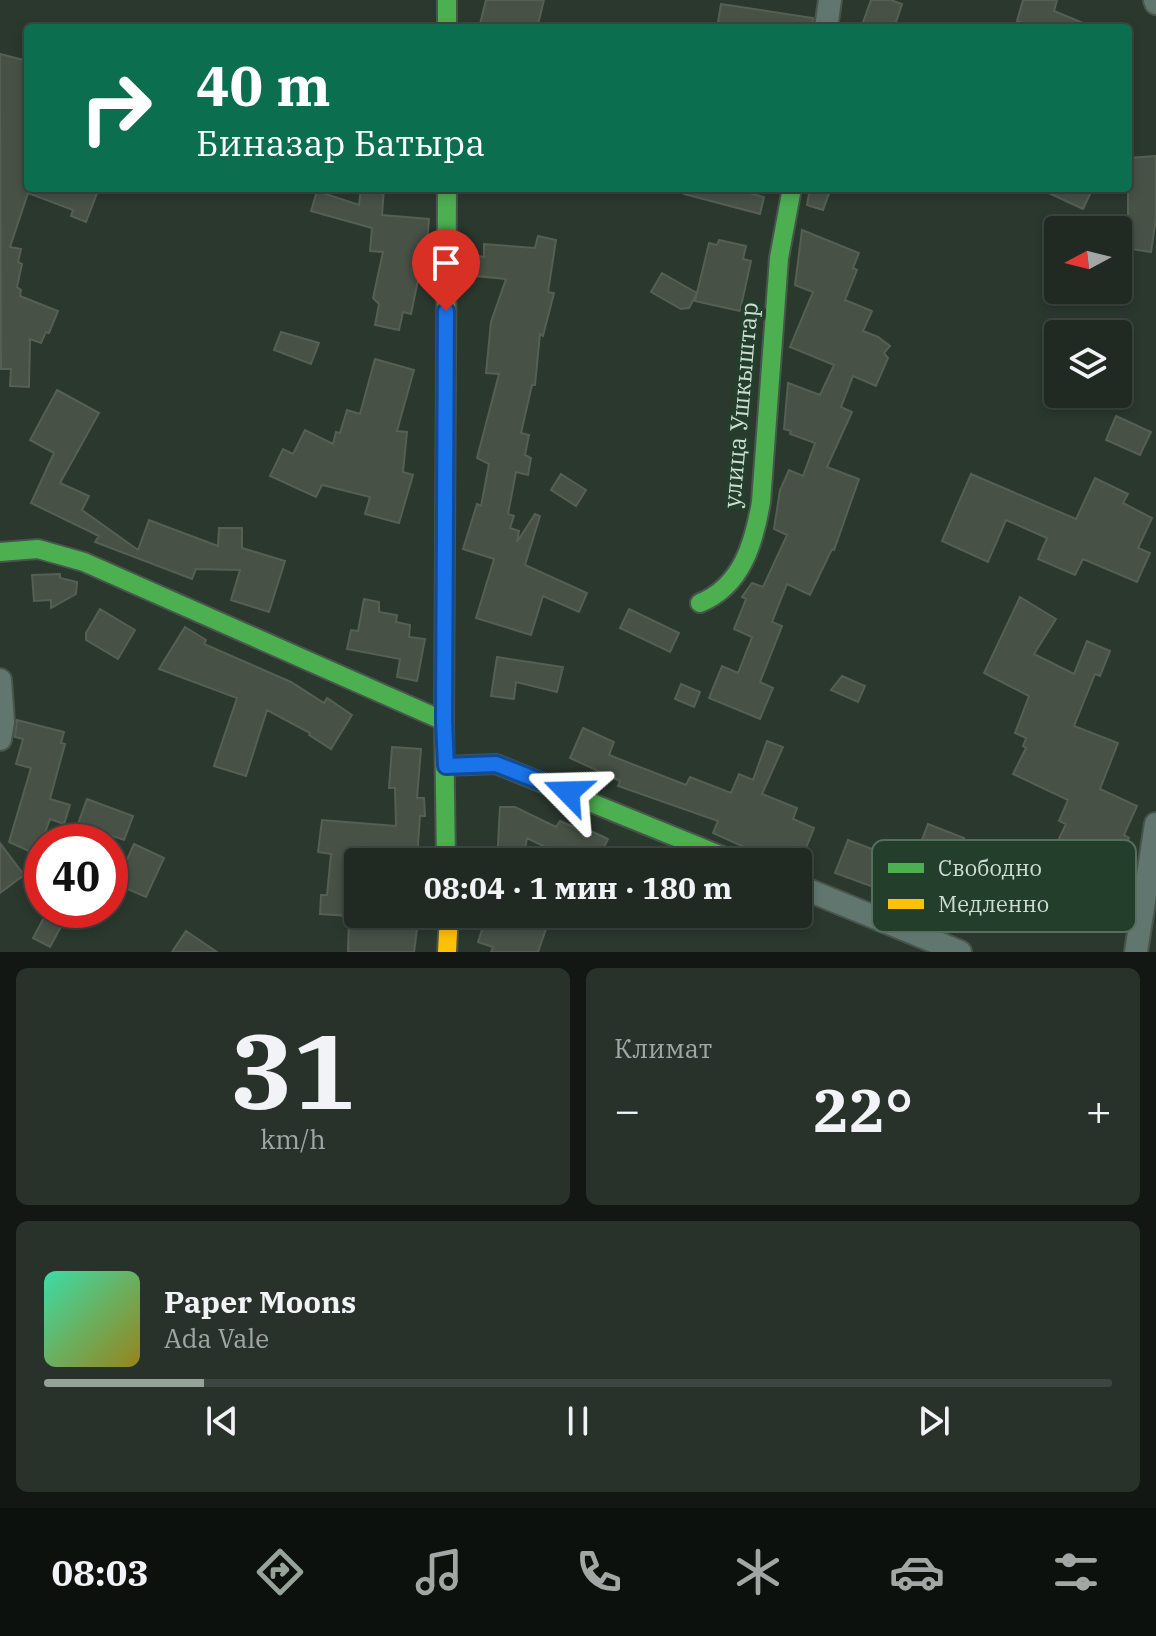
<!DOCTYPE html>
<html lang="ru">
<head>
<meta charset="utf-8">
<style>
	:root { --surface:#202a22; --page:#28322a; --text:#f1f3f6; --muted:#a2a7a5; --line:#3d4640; --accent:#95a398 }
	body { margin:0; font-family:"IBM Plex Serif",serif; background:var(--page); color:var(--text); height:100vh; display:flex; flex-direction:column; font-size:30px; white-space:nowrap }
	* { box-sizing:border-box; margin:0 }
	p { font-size:26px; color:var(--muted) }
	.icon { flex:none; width:44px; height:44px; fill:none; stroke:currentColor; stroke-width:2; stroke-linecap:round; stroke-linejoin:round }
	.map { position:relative; height:952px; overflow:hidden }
	.sheet { display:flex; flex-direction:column; gap:16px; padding:16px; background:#121713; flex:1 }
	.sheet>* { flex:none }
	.top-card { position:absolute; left:24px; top:24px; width:1108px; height:168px; border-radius:8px; box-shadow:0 4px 12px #0003,0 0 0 2px var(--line); background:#0b6e4f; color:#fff; overflow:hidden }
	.needle { width:52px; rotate:263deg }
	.controls { position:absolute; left:1044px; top:216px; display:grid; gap:16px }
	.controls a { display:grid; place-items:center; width:88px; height:88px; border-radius:8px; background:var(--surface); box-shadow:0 4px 12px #0003,0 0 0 2px var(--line); font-size:40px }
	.speed { position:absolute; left:24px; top:824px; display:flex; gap:16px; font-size:40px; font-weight:700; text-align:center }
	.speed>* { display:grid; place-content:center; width:104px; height:104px; border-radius:50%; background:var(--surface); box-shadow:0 4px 12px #0003,0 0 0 2px var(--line); line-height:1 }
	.speed .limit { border:12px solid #d22; background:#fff; color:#111 }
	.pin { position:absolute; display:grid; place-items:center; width:68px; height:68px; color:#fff; margin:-82px -34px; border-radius:50% 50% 50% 0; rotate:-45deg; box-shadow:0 0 8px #0007 }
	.pin .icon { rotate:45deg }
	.me { position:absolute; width:88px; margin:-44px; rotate:292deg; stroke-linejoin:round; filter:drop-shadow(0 0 6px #0008) }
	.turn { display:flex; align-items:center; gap:28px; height:168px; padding:0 40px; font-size:36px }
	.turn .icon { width:104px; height:104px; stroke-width:2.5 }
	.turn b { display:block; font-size:56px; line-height:68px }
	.big { font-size:60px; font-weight:700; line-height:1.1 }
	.sheet .tile { flex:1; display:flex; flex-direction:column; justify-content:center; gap:12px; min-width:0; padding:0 28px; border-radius:12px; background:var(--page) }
	.sheet .dial { align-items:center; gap:0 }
	.dial b { font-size:104px; line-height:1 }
	.song { display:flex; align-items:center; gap:24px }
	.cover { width:96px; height:96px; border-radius:12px; background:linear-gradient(135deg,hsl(160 70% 55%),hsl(50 70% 35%)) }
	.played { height:8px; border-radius:4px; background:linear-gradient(90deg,var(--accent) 15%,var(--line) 15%) }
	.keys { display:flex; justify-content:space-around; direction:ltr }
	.heat { display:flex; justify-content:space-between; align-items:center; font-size:44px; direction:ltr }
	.sheet .tiles { flex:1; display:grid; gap:16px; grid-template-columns:1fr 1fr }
	.tile:last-child { grid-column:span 2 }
	.trip { position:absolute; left:344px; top:848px; width:468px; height:80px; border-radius:8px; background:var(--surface); box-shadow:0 4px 12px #0003,0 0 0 2px var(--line); font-weight:700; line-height:80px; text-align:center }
	.tab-bar { display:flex; height:128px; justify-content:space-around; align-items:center; background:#0d110e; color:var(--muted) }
	.tab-bar .icon { width:56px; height:56px }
	.tab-bar .current { color:var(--accent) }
	.tab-bar b { font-size:36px; color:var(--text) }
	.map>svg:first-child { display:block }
	.building { fill:#475146; stroke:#555f54; stroke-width:2 }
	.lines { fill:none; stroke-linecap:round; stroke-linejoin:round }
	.street-casing { stroke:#48554c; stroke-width:26 }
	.fast-casing { stroke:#48554c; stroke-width:22 }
	.slow-casing { stroke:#48554c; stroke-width:22 }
	.street { stroke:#60766f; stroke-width:22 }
	.fast { stroke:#4caf50; stroke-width:18 }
	.slow { stroke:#ffc107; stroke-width:18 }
	.route-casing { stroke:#114b97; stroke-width:20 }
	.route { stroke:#1a73e8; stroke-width:14 }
	.labels { text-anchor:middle; stroke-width:8; stroke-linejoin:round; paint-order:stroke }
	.street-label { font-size:24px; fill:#ceddd1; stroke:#243e2c }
	.key { fill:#243e2c; stroke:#576e5e; stroke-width:2 }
	.key-label { font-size:22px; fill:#ceddd1 }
</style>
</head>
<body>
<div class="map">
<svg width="1156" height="952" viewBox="0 0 1156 952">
	<rect width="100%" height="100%" fill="#2a382e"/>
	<!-- building -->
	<path class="building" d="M486 0H544L537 28H479Z
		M871 0H891L902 4 894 28H861Z
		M1023 0H1057L1054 11 1095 28H1040L1017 21Z
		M721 4 813 18 812 28H717Z
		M0 54 28 61V80L23 100 28 102V188H99L86 222 71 216 73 210 28 193 10 247 21 249 18 262 22 264 17 287 21 290 20 296 58 311 49 333 46 332 41 343 30 339 29 387 10 386 11 369H1Z
		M1156 156V218L1151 252 1118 247V222L1128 224V158Z
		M361 188H384L382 215 429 219 426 256H423L411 314 403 312 399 330 375 325 379 304 373 298 383 252 370 251 372 228 311 211 317 191 359 205Z
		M685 188H731L764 197 760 214 684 194Z
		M810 188H831L823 210 807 205Z
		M1038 188H1093L1083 209Z
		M802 230 859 253 853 268 857 270 845 300 872 311 863 331 878 337 890 346 884 353 888 358 876 386 853 376 841 407 852 412 827 467 859 479 834 550 832 549 810 595 787 584 772 622 782 626 760 682 773 688 760 719 709 698 722 666 738 673 752 637 734 629 746 599 742 597 752 583 763 587 787 535 774 529 780 490 789 470 803 476 815 443 790 434 791 431 784 429 788 383 820 395 834 365 790 347 813 292 795 285Z
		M538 236 556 240 548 292 554 293 543 336 540 334 535 385H532L521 433 529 435 525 455 531 458 528 475 516 472 508 514 514 516 510 528 519 531 517 542 535 514 540 516 525 565 587 593 579 612 543 596 531 635 476 618 494 559 463 549 477 504 481 506 489 464 477 458 499 374 486 373 491 322 506 279 476 276 478 256 484 257V244L535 248Z
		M719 240 746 246 743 259 751 261 740 311 695 301 697 293 689 308 681 309 651 292 662 273 697 293 709 243 717 245Z
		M281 332 319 343 311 364 274 350Z
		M375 359 414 370 397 431 407 432 403 472 413 475 399 523 365 514 370 497 322 485 316 497 270 476 283 449 293 454 305 430 333 444 336 432 340 433 347 410 360 414Z
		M57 390 99 413 60 483 89 496 82 510 138 550 149 520 218 546 219 528H242V548L285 561 269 612 231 600 240 570 196 569 192 579 95 542 99 536 31 503 54 453 30 440Z
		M1116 416 1151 432 1140 455 1106 440Z
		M561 474 586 490 576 506 551 490Z
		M971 474 1076 519 1095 478 1128 494 1123 503 1152 518 1138 548 1150 553 1137 582 1083 559 1075 575 1038 559 1047 538 1006 520 988 562 942 541Z
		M60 574V578L77 582 76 594 51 608V600L34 601 32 575Z
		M1020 597 1056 619 1034 654 1074 674 1087 641 1110 651 1100 676 1095 674 1074 726 1118 743 1100 789 1137 806 1124 835 1129 838 1111 875 1055 847 1066 824 1059 821 1068 800 1013 774 1026 748 1023 746 1026 738 1015 733 1029 696 984 673Z
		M364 599 379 602V612L397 615 396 622 410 625 409 637 425 639 417 681 397 677 400 659 347 649 351 630 358 631Z
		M100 609 135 630 118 659 86 640V633Z
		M629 609 679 633 670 652 620 628Z
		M185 627 206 640 204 644 291 682 324 703 327 698 352 715 331 749 309 735 310 733 267 710 246 776 214 766 237 698 159 669Z
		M497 657 563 667 557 692 516 682 514 699 491 696Z
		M842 676 865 686 858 702 831 690Z
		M681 684 700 692 694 707 675 699Z
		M17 720 64 732 61 743 65 744 50 799 70 805 64 824 50 819 42 841V857L9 842 31 768 16 764 23 739 15 737Z
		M583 728 614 742 609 755 686 785 690 777 731 793 739 774 753 780 767 741 783 747 762 794 797 808 793 819 814 828 800 863 766 849 764 856 713 833 718 821 618 786 620 781 570 758Z
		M392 747 421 749 417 798H424L425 816H420L417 858 358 853V914H419L414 952H348L349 916 320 914 321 895H327L331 854 318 852 322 820 396 826 395 788H389Z
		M87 799 133 816 124 840 78 824Z
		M500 807H515L556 827 560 821 574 827 576 824 608 839 597 862H576L527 838 524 854 508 862H497Z
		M928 824 964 838 945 887 968 897 958 921 919 905 927 886 911 868Z
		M848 840 899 859 887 892 835 873Z
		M0 843 24 875 0 893Z
		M134 844 164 858 146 897 116 884Z
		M48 910H70L50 947 33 938Z
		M487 914H512L547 926 538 952H491L493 947 478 942Z
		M186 931 217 952H172Z"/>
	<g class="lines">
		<defs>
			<path id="street" d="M1155 0 1156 3
				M826 28 830 0
				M0 680 3 722 0 739
				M798 886 960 952
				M1136 952 1156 824"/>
			<path id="fast" d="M447 0V28
				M0 552 38 549 84 562 444 721
				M700 603C742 586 754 543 761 502L779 258 792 188
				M446 766 496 764 737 862
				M446 862 444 721 447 188"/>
			<path id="slow" d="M447 952 449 914"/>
		</defs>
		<!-- street casing -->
		<use href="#street" class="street-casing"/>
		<!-- fast casing -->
		<use href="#fast" class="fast-casing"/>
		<!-- slow casing -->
		<use href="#slow" class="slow-casing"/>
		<!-- street -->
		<use href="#street" class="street"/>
		<!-- fast -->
		<use href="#fast" class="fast"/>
		<!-- slow -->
		<use href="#slow" class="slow"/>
	</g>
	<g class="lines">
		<defs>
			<path id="route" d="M446 311 444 721 446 766 496 764 568 792"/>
		</defs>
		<!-- route casing -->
		<use href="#route" class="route-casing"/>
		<!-- route -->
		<use href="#route" class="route"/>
	</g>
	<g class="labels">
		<!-- street labels -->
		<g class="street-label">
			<text transform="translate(741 405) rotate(-85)" y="8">улица Ушкыштар</text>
		</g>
	</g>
	<!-- legend -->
	<rect x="872" y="840" width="264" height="92" rx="12" class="key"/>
	<rect x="888" y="863" width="36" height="10" fill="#4caf50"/>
	<rect x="888" y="899" width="36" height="10" fill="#ffc107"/>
	<g class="key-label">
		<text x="938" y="876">Свободно</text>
		<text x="938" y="912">Медленно</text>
	</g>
</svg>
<div class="controls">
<a><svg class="needle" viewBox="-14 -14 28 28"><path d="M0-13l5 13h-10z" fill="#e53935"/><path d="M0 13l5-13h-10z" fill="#a2a7a5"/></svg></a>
<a><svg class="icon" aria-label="layers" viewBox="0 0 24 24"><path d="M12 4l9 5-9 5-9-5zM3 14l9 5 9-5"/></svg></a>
</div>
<div class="speed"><div class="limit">40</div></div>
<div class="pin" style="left:446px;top:311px;background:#d93025"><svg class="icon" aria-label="arrive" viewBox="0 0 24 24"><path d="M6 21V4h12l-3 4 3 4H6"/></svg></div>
<svg class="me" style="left:568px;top:792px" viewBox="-20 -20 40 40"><path d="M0-17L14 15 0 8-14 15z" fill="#1a73e8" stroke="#fff" stroke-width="4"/></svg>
<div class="trip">08:04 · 1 мин · 180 m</div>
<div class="top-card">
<div class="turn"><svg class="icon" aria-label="right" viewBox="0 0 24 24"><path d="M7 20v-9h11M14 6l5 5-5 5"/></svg><div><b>40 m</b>Биназар Батыра</div></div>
</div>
</div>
<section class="sheet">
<div class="tiles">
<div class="tile dial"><b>31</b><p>km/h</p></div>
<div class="tile"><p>Климат</p>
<div class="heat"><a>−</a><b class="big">22°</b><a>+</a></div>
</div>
<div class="tile">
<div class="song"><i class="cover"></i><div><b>Paper Moons</b><p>Ada Vale</p></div></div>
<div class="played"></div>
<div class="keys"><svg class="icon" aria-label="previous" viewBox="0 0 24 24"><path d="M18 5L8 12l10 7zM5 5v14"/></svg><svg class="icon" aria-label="pause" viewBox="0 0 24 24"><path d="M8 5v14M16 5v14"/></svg><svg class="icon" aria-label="next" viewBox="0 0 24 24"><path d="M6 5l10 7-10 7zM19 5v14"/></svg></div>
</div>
</div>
</section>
<nav class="tab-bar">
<b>08:03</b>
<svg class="icon current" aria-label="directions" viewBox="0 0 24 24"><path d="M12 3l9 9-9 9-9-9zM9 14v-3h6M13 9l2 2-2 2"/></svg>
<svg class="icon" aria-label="music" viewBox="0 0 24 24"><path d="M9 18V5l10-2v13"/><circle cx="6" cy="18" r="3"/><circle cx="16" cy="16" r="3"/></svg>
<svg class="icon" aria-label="phone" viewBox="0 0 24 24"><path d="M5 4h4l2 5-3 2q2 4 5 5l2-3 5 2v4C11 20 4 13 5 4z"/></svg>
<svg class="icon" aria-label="climate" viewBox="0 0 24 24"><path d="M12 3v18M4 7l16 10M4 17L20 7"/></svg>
<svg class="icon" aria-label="car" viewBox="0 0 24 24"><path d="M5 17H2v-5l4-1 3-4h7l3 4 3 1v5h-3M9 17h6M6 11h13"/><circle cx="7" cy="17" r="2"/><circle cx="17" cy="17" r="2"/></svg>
<svg class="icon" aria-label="filters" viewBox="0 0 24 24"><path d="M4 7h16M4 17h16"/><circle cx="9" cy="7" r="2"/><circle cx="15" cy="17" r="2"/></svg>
</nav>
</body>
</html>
